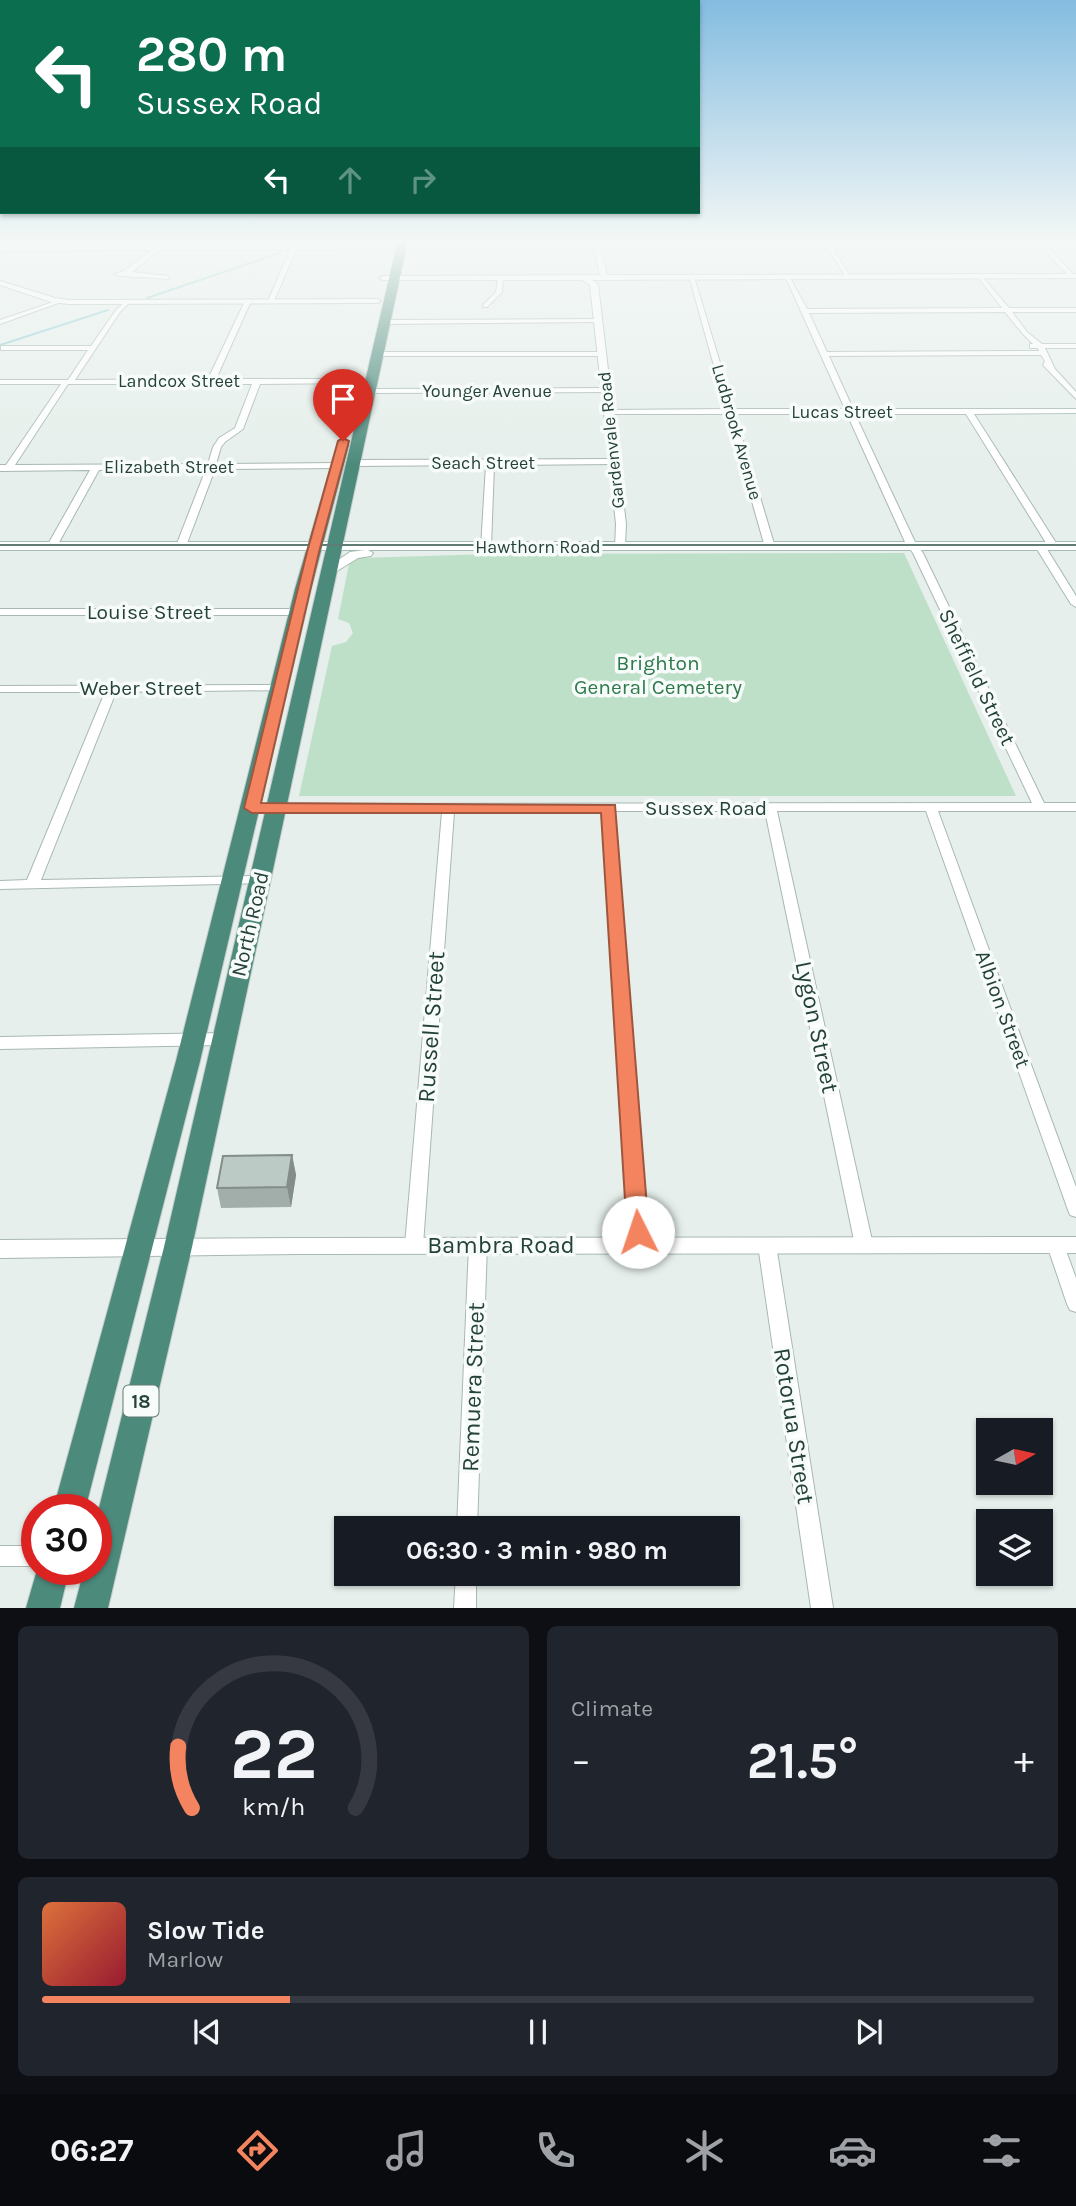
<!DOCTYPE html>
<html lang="en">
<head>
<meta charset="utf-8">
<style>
	:root { --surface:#171b24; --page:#20242c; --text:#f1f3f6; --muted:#9ea1a6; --line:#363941; --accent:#f4845f }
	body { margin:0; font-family:Karla,sans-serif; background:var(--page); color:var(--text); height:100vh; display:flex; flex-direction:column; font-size:26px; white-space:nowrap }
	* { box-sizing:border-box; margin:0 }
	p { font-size:23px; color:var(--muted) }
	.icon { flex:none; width:38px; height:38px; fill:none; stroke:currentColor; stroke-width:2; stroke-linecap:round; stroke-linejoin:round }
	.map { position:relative; height:1608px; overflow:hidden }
	.sheet { display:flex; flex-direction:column; gap:18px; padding:18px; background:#0d0f14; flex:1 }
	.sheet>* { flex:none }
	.hud { position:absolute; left:0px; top:0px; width:700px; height:214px; box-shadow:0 2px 5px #0004; background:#0b6e4f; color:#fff; overflow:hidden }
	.needle { width:46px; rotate:81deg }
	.fabs { position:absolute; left:976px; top:1418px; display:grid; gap:14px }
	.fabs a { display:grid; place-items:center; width:77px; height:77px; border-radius:0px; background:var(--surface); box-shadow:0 2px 5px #0004; font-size:35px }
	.speed { position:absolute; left:21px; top:1494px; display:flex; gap:14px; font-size:35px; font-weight:700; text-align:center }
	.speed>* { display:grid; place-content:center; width:91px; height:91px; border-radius:50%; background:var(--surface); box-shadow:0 2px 5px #0004; line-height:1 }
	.speed .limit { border:10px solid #d22; background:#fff; color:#111 }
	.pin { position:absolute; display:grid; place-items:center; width:60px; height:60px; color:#fff; margin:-72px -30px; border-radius:50% 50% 50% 0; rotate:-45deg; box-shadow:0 0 7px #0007 }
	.pin .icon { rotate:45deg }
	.me { position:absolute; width:77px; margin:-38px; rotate:356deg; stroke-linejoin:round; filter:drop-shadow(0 0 5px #0008) }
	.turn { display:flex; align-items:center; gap:24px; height:147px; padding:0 21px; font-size:32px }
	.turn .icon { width:91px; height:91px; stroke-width:2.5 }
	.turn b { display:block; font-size:49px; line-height:60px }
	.lanes { display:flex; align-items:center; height:66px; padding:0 21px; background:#0003; justify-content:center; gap:35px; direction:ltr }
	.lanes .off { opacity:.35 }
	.big { font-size:52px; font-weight:700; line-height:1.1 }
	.sheet .tile { flex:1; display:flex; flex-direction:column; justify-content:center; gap:10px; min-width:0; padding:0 24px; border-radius:10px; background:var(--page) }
	.sheet .dial { align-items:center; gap:0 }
	.dial svg { height:182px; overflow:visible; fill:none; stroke:var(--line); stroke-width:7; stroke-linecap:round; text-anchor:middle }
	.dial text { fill:var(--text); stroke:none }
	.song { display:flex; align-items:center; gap:21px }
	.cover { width:84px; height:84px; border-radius:10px; background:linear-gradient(135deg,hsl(20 70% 55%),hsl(350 70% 35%)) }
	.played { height:7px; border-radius:4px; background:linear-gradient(90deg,var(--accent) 25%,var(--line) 25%) }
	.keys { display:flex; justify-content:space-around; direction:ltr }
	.heat { display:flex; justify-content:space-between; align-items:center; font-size:38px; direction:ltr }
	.sheet .tiles { flex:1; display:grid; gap:18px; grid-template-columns:1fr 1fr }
	.tile:last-child { grid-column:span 2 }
	.trip { position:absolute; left:334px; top:1516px; width:406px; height:70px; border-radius:0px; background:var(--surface); box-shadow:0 2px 5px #0004; font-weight:700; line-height:70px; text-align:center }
	.tabs { display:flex; height:112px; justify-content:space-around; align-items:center; background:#090b0e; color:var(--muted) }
	.tabs .icon { width:49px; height:49px }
	.tabs .selected { color:var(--accent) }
	.tabs b { font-size:32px; color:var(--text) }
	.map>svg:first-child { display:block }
	.green { fill:#bfe0c8 }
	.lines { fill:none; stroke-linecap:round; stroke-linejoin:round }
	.stream { stroke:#8ec9d4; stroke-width:2 }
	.minor-casing { stroke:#a8b8b2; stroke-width:2 }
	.tertiary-casing { stroke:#a8b8b2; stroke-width:2 }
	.secondary-casing { stroke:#a4bbb3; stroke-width:2 }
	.trunk-casing { stroke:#c2cac8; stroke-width:2 }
	.minor { fill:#fff; fill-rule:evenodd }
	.tertiary { fill:#fff; fill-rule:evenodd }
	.secondary { fill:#fff; fill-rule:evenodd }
	.trunk { fill:#4c8a7c; fill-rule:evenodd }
	.tram { stroke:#5f7d75; stroke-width:2 }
	.wall { fill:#a1aea9 }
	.shaded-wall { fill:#838d89 }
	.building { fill:#bbcac4; stroke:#838d89; stroke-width:2 }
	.route { fill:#f4845f; stroke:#9f563e; stroke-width:2 }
	.labels { text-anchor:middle; stroke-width:7; stroke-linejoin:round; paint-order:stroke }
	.far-street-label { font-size:18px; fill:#24423a; stroke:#f7fbf9 }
	.shield { fill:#f7fbf9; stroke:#637a73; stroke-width:2 }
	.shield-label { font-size:19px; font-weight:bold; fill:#24423a }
	.street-label { font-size:21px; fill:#24423a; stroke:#f7fbf9 }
	.park-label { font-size:21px; fill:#2d7a4b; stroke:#f7fbf9 }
	.near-street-label { font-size:24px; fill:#24423a; stroke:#f7fbf9 }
</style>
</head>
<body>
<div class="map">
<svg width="1076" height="1608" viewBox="0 0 1076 1608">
	<rect width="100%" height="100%" fill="#e6efeb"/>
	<!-- green -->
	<path class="green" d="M904 553 1016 796H299L332 646 346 642 353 633 349 623 338 619 349 564 358 558 492 554Z"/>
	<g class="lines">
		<!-- stream -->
		<path class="stream" d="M301 245 315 240
			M147 298 280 253
			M0 345 108 310"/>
		<defs>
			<path id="minor" d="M754 240H760L759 246 401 249 398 247 401 245 745 244 754 243Z
				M822 240H828L851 278H847Z
				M1035 240H1041L1074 275V277H1070Z
				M391 246 393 249 296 250 274 301 271 303 268 301 290 250H160L132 272 169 276V278L167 279C152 277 126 278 114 274L124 271 152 250 0 251V247Z
				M981 275 1009 308H1076V312H1012L1027 332 1042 344H1076V348H1045L1055 369 1076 392V399L1043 365 1045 361 1041 355 829 356 853 409H1076V413L974 414 1058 546 1053 549 1048 546 966 414H855L915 542 923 553 1044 803H1076V811H938L1076 1187V1217L1070 1215 1068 1210 926 811H777L873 1245 870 1250 864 1252 858 1250 855 1245 765 811H615L648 1245 645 1250 639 1252 633 1250 630 1245 603 811 454 812 423 1245 420 1250 414 1252 408 1250 405 1245 442 812H252L246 808 252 804 1032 803 913 553 905 542 847 414H735L775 547 770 550 765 547 727 414H608L604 412 608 410 726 409 689 276 694 277 734 409H845L785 276H789L807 309 1002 308 978 277ZM1005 312 1023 334 1033 344H1030V348H1038L1039 351 827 352 809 313Z
				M498 277 503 278 502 292 487 307H483V305L496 292Z
				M248 299 251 301 216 379H358L362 381 358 383 260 384 243 429 225 442 221 447 216 464 338 463 341 464V468L215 469 186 546 181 549 176 546 206 469 99 470 57 546 55 548H49L47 546 90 470 0 471V465H6L61 384H0V380H68L88 350H1V346H91L116 310 127 300 130 302 120 312 75 380 208 379 245 301ZM68 384H252L235 428 219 438 213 447 208 464 15 465Z
				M59 300 64 301 0 324V320Z
				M598 319 601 321 600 322 384 324 381 322 384 320Z
				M374 352H601L605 354 601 356H374Z
				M606 388 610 390 609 392 369 393 365 391 369 389Z
				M613 459 617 462 616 464 494 465 491 547 486 550 481 547 486 465 352 466 348 463 352 460Z
				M1040 543 1045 546 1076 596V607L1071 604 1035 546Z
				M0 609H298L303 612 298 615H0Z
				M282 685 287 688 286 690 116 692 41 880 260 876 265 877 267 880 265 883 0 889V881L27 880 105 692H0V686Z
				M223 1033 228 1035 230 1039 228 1043 223 1045 0 1049V1037Z
				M478 1238 484 1240 487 1245 477 1528H457L469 1245 472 1240Z
				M767 1238 773 1240 776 1245 833 1608H811L758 1245 761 1240Z
				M1056 1238 1062 1240 1076 1278V1312L1070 1310 1067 1304 1047 1245 1050 1240Z
				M0 1546H37V1566H0Z
				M456 1573H476V1608H454Z"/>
			<path id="tertiary" d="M593 240H599L607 275 1076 274V278L592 280 598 284 626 524 625 547 620 550 615 547 616 524 590 285 582 280H383L379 278 383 276 600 275Z
				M0 281 55 298 69 300 377 299 381 301 377 303 69 304 51 302 0 285Z
				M1076 1237V1253L298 1254 0 1258V1240L298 1238Z"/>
			<path id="secondary" d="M0 542H1076V550H368L373 553 371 556 358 558 329 576 325 575V569L350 552 365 550H0Z"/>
			<path id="trunk" d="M398 240H408L192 1247 108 1608H74L84 1570H96V1520L164 1247Z
				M343 441 349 445 311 589 200 1061 85 1510H53L176 1061 295 589 337 445Z
				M37 1570H69L60 1608H26Z"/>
		</defs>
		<!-- minor casing -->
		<use href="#minor" class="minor-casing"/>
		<!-- tertiary casing -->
		<use href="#tertiary" class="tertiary-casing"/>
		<!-- secondary casing -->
		<use href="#secondary" class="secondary-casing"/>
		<!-- trunk casing -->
		<use href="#trunk" class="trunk-casing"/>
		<!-- minor -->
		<use href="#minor" class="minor"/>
		<!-- tertiary -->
		<use href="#tertiary" class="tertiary"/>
		<!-- secondary -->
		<use href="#secondary" class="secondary"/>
		<!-- trunk -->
		<use href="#trunk" class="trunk"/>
		<!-- tram -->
		<path class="tram" d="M0 545H1076"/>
	</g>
	<!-- wall -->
	<path class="wall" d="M292 1155 296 1175 291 1207 221 1208 217 1188Z"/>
	<!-- shaded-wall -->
	<path class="shaded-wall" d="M292 1155 296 1175 291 1207 287 1187Z"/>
	<!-- building -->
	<path class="building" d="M292 1155 287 1187 217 1188 223 1156Z"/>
	<!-- sky -->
	<linearGradient id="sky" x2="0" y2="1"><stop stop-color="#84bce0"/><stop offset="0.52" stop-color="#f4f8f6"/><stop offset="1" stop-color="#f4f8f6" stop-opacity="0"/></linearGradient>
	<rect width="1076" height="465" fill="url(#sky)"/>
	<!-- route -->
	<path class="route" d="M343 438 349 441 319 552 261 803 615 805 649 1232 646 1238 638 1241 631 1238 627 1232 601 813H252L244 808 307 552 338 441Z"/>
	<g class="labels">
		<!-- far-street labels -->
		<g class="far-street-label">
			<text x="179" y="387">Landcox Street</text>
			<text x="487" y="397">Younger Avenue</text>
			<text x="842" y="418">Lucas Street</text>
			<text transform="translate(737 432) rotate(74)" y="6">Ludbrook Avenue</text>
			<text transform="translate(611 440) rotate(-96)" y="6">Gardenvale Road</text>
			<text x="483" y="469">Seach Street</text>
			<text x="169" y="473">Elizabeth Street</text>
			<text x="538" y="553">Hawthorn Road</text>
		</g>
		<!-- shield labels -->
		<rect class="shield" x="123.5" y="1385.5" width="35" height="31" rx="5"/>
		<g class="shield-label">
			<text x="141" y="1408">18</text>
		</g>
		<!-- street labels -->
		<g class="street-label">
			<text x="149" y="619">Louise Street</text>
			<text transform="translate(977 677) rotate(64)" y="7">Sheffield Street</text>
			<text x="141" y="695">Weber Street</text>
			<text x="706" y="815">Sussex Road</text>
			<text transform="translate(250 924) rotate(-77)" y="7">North Road</text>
			<text transform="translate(1003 1009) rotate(70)" y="7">Albion Street</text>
		</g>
		<!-- park labels -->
		<g class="park-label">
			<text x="658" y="670">Brighton<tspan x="658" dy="24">General Cemetery</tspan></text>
		</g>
		<!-- near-street labels -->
		<g class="near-street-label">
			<text transform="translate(431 1027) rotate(-86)" y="8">Russell Street</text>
			<text transform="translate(817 1027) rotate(78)" y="8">Lygon Street</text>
			<text x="501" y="1253">Bambra Road</text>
			<text transform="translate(473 1387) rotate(-88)" y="8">Remuera Street</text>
			<text transform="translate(794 1426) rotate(81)" y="8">Rotorua Street</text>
		</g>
	</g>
</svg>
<div class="fabs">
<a><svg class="needle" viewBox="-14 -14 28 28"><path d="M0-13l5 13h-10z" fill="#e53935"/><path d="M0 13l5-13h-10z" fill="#9ea1a6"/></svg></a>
<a><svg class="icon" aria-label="layers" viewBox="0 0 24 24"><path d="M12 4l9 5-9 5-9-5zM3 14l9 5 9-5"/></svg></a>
</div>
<div class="speed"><div class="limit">30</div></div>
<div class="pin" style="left:343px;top:441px;background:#d93025"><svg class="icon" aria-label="arrive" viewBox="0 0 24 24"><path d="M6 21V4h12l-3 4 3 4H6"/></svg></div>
<svg class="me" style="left:638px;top:1232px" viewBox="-20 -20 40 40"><circle r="19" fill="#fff"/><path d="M0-13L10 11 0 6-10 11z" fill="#f4845f"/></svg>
<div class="trip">06:30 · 3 min · 980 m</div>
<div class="hud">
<div class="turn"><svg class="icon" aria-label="left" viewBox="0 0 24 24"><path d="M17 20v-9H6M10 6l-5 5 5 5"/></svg><div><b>280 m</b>Sussex Road</div></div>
<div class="lanes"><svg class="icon" aria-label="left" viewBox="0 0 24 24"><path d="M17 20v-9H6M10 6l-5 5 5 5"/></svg><svg class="icon off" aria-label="ahead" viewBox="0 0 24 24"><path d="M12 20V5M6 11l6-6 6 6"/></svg><svg class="icon off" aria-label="right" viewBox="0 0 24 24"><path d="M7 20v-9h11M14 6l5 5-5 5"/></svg></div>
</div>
</div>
<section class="sheet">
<div class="tiles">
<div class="tile dial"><svg viewBox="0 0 100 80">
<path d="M14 69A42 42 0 1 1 86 69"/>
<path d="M14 69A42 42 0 0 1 8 42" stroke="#f4845f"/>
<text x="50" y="56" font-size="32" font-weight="700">22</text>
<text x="50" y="72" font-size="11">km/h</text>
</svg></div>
<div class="tile"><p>Climate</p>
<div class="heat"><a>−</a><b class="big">21.5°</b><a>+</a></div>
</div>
<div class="tile">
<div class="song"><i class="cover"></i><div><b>Slow Tide</b><p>Marlow</p></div></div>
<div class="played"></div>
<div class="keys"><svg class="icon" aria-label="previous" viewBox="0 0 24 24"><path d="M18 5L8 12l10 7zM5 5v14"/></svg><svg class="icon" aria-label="pause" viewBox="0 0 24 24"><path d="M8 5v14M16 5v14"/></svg><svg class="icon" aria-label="next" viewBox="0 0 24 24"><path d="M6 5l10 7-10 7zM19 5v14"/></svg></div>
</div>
</div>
</section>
<nav class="tabs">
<b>06:27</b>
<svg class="icon selected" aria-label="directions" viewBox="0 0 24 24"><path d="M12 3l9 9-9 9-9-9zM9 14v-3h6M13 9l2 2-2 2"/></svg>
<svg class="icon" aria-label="music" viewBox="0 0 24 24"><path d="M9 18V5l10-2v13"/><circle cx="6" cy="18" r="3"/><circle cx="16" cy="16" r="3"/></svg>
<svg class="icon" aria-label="phone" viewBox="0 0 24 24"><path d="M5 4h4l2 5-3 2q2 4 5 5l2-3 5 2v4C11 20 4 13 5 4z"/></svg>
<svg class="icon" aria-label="climate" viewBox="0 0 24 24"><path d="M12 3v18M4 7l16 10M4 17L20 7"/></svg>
<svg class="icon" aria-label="car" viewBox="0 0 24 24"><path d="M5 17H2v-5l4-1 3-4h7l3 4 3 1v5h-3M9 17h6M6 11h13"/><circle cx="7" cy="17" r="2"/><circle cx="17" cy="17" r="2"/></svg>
<svg class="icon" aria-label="filters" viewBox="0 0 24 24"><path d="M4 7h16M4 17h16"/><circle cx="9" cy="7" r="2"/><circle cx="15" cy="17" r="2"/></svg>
</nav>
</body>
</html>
